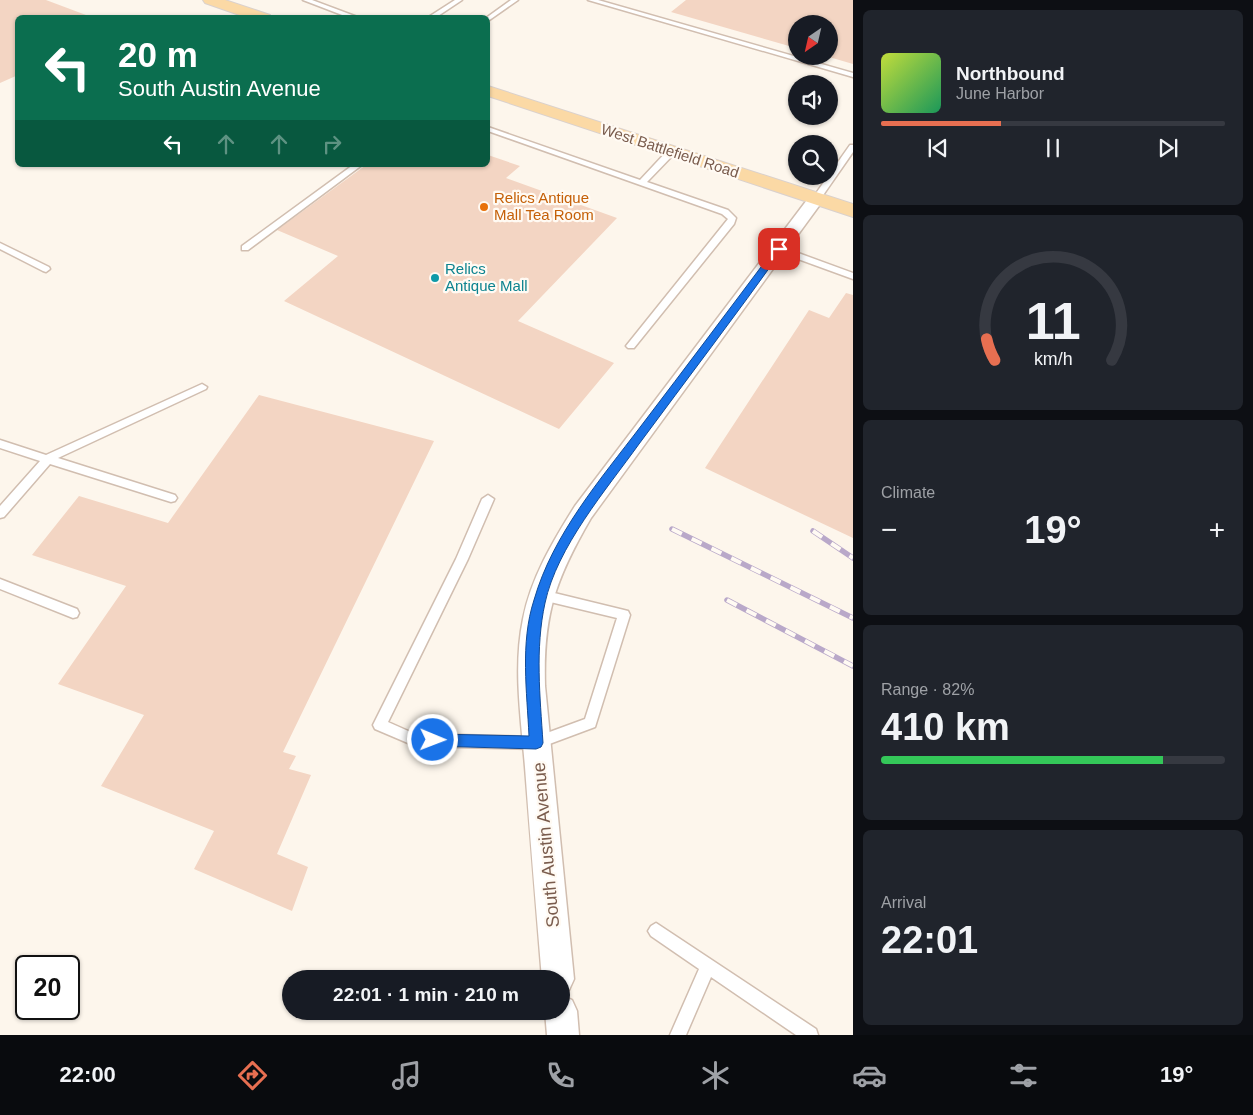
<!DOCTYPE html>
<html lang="en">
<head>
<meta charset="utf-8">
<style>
	:root { --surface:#171b24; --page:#20242c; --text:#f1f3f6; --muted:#9ea1a6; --line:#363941; --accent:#e76f51 }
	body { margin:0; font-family:Helvetica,sans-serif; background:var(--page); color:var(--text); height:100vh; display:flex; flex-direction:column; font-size:19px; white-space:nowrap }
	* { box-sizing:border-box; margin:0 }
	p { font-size:16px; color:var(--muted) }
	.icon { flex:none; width:28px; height:28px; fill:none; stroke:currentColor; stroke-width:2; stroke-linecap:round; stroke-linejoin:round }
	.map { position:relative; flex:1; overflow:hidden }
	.sheet { display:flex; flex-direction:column; gap:10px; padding:10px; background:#0d0f14; width:400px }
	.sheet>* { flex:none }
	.hud { position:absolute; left:15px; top:15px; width:475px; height:152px; border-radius:8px; box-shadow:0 1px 4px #0004; background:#0b6e4f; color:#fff; overflow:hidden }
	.needle { width:32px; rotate:214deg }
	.fabs { position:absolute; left:788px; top:15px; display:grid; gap:10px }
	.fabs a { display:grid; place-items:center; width:50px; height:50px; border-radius:50%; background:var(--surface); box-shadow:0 1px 4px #0004; font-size:25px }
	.speed { position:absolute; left:15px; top:955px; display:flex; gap:10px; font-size:25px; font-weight:700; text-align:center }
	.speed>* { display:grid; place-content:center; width:65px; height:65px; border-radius:50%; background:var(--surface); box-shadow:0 1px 4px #0004; line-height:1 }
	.speed .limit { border:2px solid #111; border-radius:8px; background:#fff; color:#111 }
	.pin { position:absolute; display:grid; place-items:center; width:42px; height:42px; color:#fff; margin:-21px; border-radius:10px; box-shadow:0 2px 8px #0006 }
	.me { position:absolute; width:55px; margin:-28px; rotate:91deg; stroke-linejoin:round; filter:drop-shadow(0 0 4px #0008) }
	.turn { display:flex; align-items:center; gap:18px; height:105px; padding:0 20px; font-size:22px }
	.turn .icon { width:65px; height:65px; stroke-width:2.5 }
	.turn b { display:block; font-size:35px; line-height:42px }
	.lanes { display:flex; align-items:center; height:48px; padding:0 20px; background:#0003; justify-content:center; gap:25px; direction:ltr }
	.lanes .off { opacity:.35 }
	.big { font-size:38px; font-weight:800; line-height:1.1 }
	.sheet .tile { flex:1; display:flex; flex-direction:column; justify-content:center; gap:8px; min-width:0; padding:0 18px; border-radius:8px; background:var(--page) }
	.sheet .dial { align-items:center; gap:0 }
	.dial svg { height:130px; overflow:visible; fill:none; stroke:var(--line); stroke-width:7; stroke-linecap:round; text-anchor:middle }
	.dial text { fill:var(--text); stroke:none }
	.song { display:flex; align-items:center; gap:15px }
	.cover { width:60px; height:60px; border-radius:8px; background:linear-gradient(135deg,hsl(70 70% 55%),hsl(150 70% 35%)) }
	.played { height:5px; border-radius:2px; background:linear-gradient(90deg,var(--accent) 35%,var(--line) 35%) }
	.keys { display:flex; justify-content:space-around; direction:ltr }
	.heat { display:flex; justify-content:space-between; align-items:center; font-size:28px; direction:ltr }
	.charge { height:8px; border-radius:4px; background:linear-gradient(90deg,#34c759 82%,var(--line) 0) }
	.trip { position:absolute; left:282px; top:970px; width:288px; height:50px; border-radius:25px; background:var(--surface); box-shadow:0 1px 4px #0004; font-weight:800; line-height:50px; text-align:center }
	.tabs { display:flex; height:80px; justify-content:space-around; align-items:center; background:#090b0e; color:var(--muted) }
	.tabs .icon { width:35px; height:35px }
	.tabs .active { color:var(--accent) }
	.tabs b { font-size:22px; color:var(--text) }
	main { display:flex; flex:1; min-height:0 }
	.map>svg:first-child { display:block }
	.building { fill:#f3d5c3 }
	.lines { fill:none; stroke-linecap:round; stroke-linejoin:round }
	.lane-casing { stroke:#d1beb0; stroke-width:3 }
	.street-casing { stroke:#d1beb0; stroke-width:3 }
	.primary-casing { stroke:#dad1cd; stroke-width:2 }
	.lane { fill:#fff; fill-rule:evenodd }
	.street { fill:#fff; fill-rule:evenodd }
	.primary { fill:#fbd9a5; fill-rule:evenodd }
	.rail-casing { stroke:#b9a8c9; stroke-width:5.5 }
	.rail { stroke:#fffaf3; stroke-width:4; stroke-dasharray:11; stroke-linecap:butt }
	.route { fill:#1a73e8; stroke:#114b97 }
	.food-dot { fill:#e8710a; stroke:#fffaf3; stroke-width:2 }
	.culture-dot { fill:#0f9aa8; stroke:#fffaf3; stroke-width:2 }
	.labels { text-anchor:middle; stroke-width:4.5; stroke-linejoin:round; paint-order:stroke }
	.far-street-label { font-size:15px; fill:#7a5c4d; stroke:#fffaf3 }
	.far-food-label { font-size:15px; fill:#c56008; stroke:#fffaf3; text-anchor:start }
	.far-culture-label { font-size:15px; fill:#0d838f; stroke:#fffaf3; text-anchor:start }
	.street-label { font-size:18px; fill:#7a5c4d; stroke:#fffaf3 }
</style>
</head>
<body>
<main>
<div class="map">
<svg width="853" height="1035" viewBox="0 0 853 1035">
	<rect width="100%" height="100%" fill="#fdf6ec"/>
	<!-- building -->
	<path class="building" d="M0 0H46L94 18H18V75L0 83Z
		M686 0H853V64L829 57V24H796V48L671 12Z
		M488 155 520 166 506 178 617 218 518 321 614 363 559 429 284 301 338 256 277 230 366 165H488Z
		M846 293 853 295V538L705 468 809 310 829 318Z
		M259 395 434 441 283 752 296 756 289 769 311 775 277 854 308 867 292 911 194 869 214 831 101 786 144 715 58 684 126 586 32 555 79 496 168 523Z"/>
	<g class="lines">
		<defs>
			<path id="lane" d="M303 0H312L360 18H350Z
				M455 0H462L435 18H427Z
				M511 0H518L488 21 486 18Z
				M588 0H598L853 73V77Z
				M488 127 640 180 669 149H675V153L647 182 728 210 736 218 734 224 634 348H628L626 346 728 219 722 214 488 131Z
				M850 145H853V152L819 201H813L812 199Z
				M353 165H362L248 250H242V246Z
				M0 243 49 267 50 269 46 272 43 271 0 249Z
				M779 246 853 273V279L776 251 775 249Z
				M202 384 207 387 206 389 58 458 175 495 177 498 175 501 171 502 50 464 4 517 0 518V506L40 461 0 448V440L46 455Z
				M488 495 494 499 468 559 388 722 415 734 536 737 585 719 617 618 542 600 538 599 536 595 538 591 542 590 624 610 628 611 630 615 595 727 536 749 415 746 375 729 373 725 456 559 482 499Z
				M0 579 77 609 79 613 77 617 73 618 0 589Z
				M656 923 816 1029 818 1035H796L711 977 686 1035H670L699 969 651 936 648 931 651 926Z"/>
			<path id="street" d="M816 194 822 196 824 199 591 518C555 580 543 615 545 686L574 979 569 990 561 994V979H542C536 908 530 837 525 767 521 718 513 667 523 619 531 578 553 541 575 506L810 196Z
				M561 995 572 1000 577 1011 579 1035H547L545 1011H561Z"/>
			<path id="primary" d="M203 0H225L270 15 272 18H248L205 3Z
				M488 86 853 204V217L488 96Z"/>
		</defs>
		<!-- lane casing -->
		<use href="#lane" class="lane-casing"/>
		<!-- street casing -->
		<use href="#street" class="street-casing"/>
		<!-- primary casing -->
		<use href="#primary" class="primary-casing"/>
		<!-- lane -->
		<use href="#lane" class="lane"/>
		<!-- street -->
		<use href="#street" class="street"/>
		<!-- primary -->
		<use href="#primary" class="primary"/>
		<defs>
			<path id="rail" d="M672 529 853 618
				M813 531 853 558
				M727 600 853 666"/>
		</defs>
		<!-- rail casing -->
		<use href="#rail" class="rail-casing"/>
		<!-- rail -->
		<use href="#rail" class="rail"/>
	</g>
	<!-- route -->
	<path class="route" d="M776 247 783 249C736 315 687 379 639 444 606 490 557 547 545 603 535 649 540 696 543 743L541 747 536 749 433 746 428 745 426 740 428 735 433 734 529 736C527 692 520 643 534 600 553 534 600 480 641 426 686 367 731 307 776 247Z"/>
	<!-- markers -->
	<circle class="food-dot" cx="484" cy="207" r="5"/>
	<circle class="culture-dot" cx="435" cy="278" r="5"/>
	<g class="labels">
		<!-- far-street labels -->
		<g class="far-street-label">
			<text transform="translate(670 151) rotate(18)" y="5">West Battlefield Road</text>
		</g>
		<!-- far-food labels -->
		<g class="far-food-label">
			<text x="494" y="203">Relics Antique<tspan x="494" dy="17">Mall Tea Room</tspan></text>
		</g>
		<!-- far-culture labels -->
		<g class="far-culture-label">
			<text x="445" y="274">Relics<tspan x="445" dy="17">Antique Mall</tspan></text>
		</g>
		<!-- street labels -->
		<g class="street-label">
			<text transform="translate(546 845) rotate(-95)" y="6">South Austin Avenue</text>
		</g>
	</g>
</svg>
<div class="fabs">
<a><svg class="needle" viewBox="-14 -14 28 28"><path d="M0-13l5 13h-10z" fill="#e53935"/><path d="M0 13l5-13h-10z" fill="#9ea1a6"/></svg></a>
<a><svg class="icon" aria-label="sound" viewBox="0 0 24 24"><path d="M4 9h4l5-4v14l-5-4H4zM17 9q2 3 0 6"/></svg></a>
<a><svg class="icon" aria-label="search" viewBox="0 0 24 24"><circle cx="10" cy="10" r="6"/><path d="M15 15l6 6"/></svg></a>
</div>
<div class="speed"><div class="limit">20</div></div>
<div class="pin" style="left:779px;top:249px;background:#d93025"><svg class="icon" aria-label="arrive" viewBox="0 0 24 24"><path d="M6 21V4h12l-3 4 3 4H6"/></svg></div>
<svg class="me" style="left:433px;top:740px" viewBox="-20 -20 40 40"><circle r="17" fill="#1a73e8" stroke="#fff" stroke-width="3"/><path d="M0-11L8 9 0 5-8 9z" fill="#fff"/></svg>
<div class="trip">22:01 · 1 min · 210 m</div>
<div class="hud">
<div class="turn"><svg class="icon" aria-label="left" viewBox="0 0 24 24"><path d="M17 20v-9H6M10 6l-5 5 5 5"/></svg><div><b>20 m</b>South Austin Avenue</div></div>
<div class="lanes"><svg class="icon" aria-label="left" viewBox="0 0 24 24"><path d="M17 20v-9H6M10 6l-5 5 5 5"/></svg><svg class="icon off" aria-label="ahead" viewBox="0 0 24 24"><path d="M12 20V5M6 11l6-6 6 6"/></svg><svg class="icon off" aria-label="ahead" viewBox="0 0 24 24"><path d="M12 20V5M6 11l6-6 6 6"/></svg><svg class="icon off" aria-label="right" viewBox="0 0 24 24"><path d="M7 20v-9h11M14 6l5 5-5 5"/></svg></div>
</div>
</div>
<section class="sheet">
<div class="tile">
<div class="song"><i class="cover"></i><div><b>Northbound</b><p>June Harbor</p></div></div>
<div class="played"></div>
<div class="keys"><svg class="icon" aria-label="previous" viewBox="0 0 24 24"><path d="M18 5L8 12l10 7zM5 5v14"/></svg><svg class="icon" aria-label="pause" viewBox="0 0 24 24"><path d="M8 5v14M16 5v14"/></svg><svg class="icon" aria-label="next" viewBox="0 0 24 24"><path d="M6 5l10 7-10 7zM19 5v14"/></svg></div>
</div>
<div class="tile dial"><svg viewBox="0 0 100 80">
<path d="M14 69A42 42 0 1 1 86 69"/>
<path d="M14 69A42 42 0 0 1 9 56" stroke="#e76f51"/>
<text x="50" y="56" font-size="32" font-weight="700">11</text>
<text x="50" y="72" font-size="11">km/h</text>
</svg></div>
<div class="tile"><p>Climate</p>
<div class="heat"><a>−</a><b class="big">19°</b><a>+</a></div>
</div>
<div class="tile"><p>Range · 82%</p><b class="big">410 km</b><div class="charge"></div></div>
<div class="tile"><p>Arrival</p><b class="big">22:01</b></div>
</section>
</main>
<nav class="tabs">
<b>22:00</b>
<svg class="icon active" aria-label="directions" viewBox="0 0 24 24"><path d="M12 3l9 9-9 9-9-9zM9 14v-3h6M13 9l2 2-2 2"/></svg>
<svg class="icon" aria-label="music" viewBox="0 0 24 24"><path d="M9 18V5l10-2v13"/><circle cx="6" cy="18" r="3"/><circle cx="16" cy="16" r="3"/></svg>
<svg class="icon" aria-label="phone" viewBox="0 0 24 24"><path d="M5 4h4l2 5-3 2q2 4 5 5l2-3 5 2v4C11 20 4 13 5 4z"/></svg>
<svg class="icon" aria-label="climate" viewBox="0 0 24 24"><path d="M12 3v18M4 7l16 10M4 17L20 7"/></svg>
<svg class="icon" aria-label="car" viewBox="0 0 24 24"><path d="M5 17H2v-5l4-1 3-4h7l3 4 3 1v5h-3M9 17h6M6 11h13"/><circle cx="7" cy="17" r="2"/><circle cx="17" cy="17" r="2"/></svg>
<svg class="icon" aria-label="filters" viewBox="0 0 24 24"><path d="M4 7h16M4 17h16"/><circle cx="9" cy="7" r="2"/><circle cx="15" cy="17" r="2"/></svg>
<b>19°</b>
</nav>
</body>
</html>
